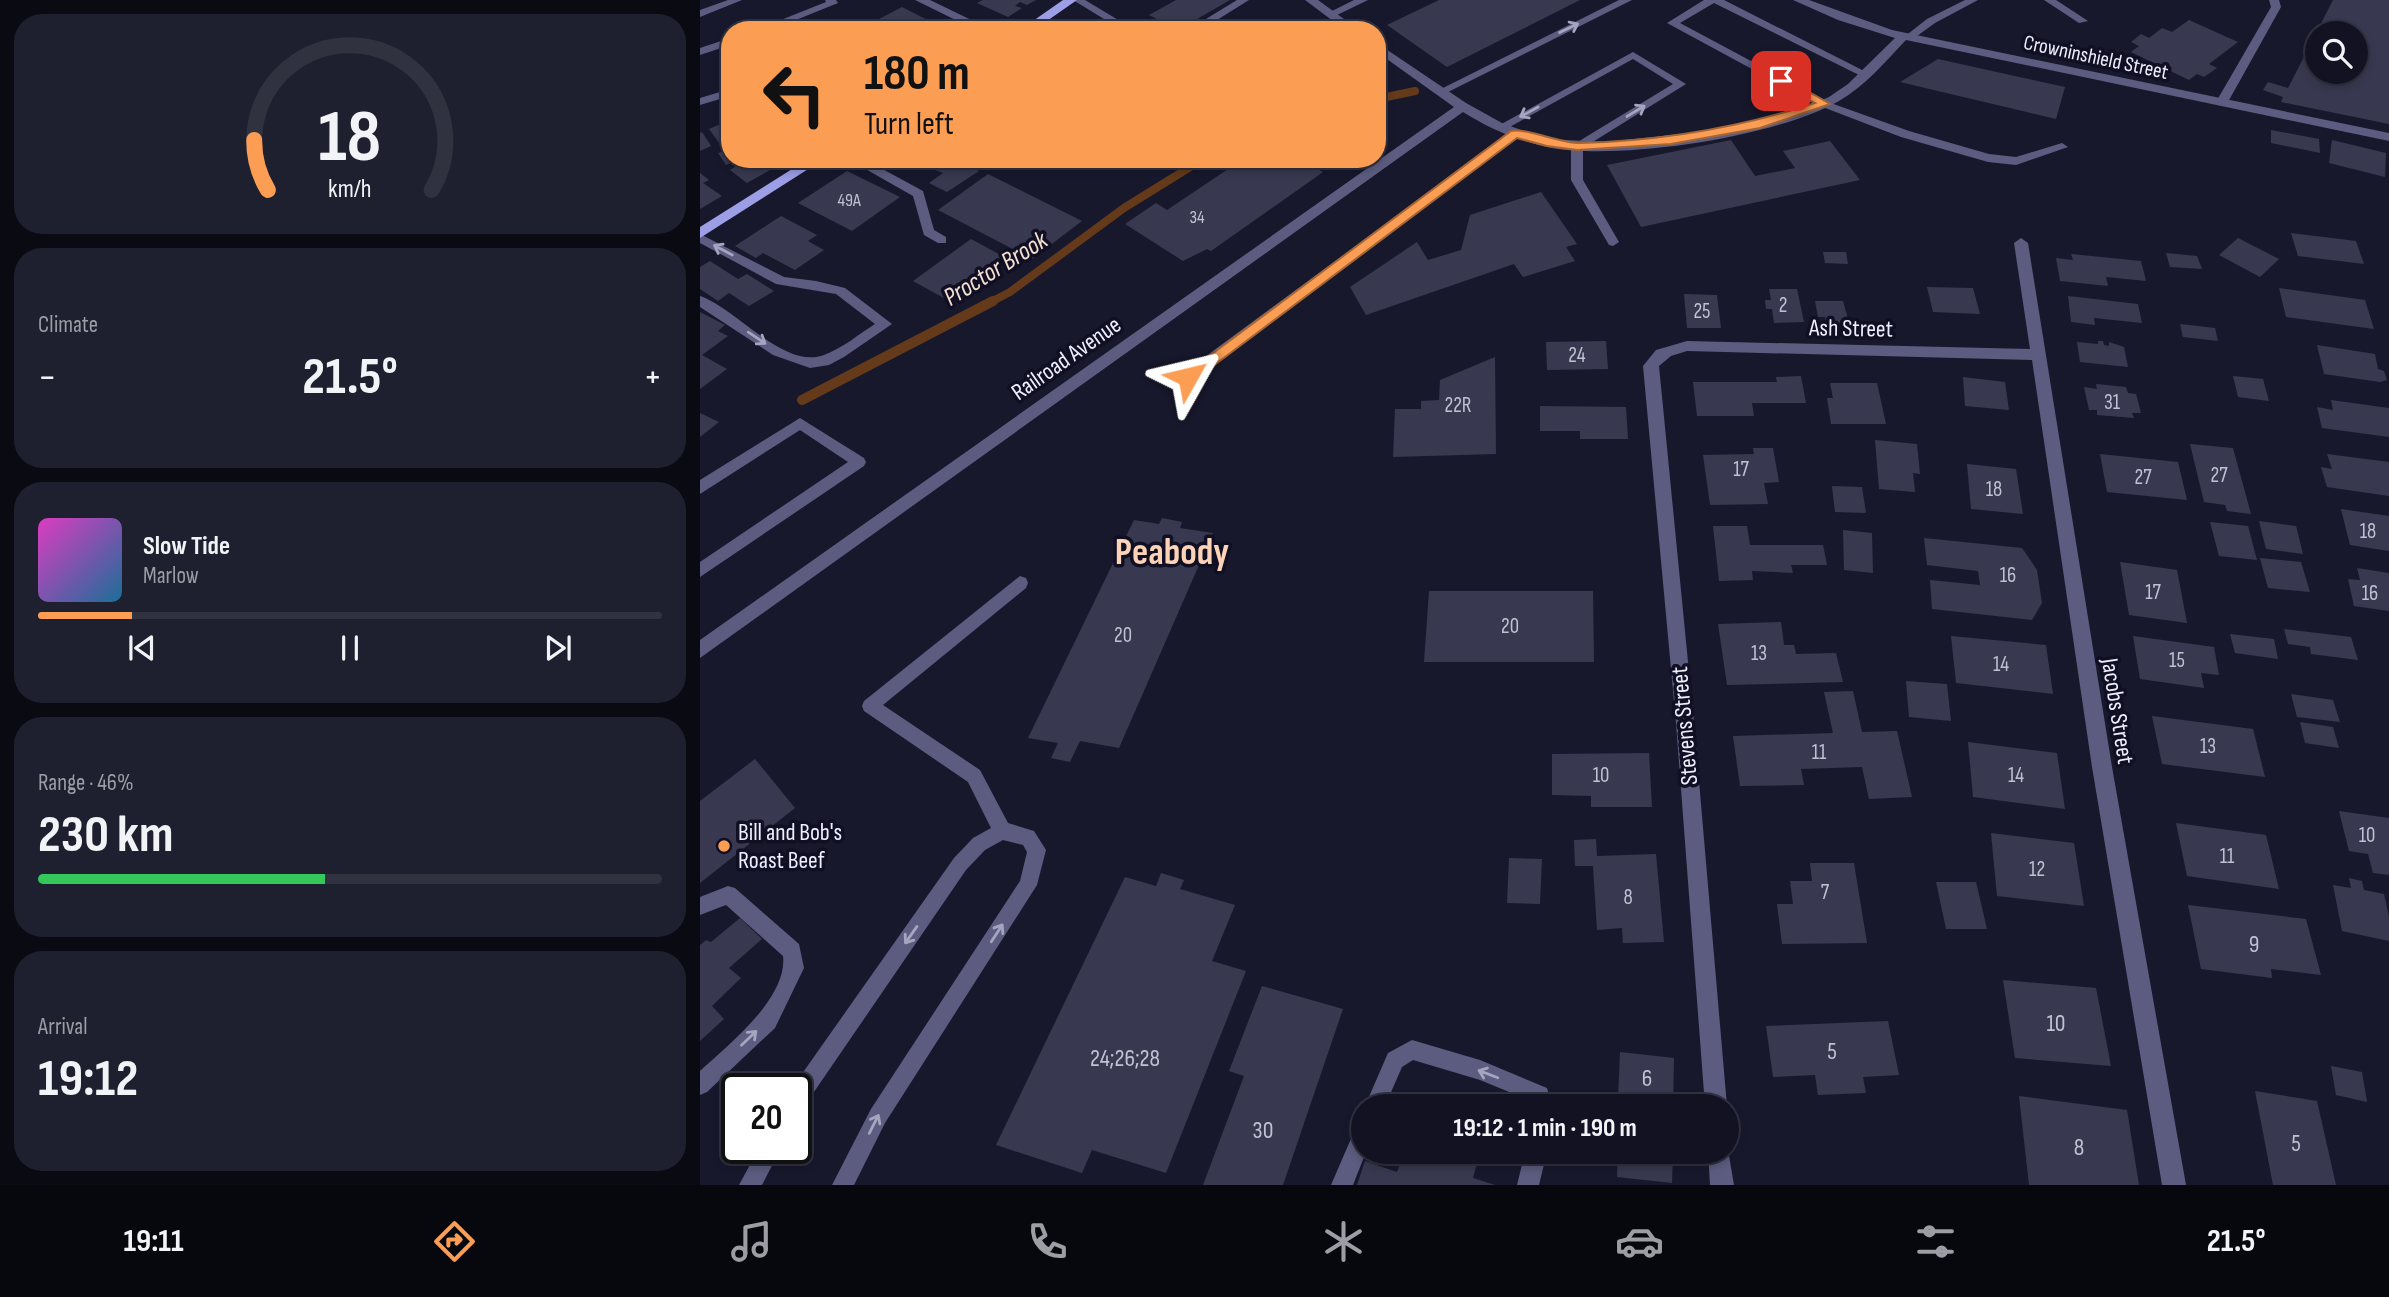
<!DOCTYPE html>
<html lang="en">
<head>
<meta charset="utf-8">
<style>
	:root { --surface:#121222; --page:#1f202f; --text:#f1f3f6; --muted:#9c9ea5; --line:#313240; --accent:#fc9d54 }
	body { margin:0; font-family:"Sofia Sans Condensed",sans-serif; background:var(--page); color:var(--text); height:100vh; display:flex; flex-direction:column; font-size:26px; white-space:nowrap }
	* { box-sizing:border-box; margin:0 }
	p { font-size:23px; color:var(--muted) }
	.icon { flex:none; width:38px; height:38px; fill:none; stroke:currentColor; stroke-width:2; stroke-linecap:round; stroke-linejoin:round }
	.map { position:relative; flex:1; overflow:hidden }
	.drawer { display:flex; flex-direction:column; gap:14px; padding:14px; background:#0a0a13; width:700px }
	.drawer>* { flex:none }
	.banner { position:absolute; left:21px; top:21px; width:665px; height:147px; border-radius:28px; box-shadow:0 4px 10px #0003,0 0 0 2px var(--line); background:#fc9d54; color:#111; overflow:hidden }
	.buttons { position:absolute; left:1605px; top:21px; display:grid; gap:14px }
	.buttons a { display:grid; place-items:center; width:63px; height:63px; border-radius:50%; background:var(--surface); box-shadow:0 4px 10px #0003,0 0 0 2px var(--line); font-size:35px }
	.speed { position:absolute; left:21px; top:1073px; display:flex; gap:14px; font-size:35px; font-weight:700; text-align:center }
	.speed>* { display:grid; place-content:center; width:91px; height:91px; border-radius:50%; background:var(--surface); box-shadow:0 4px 10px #0003,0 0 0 2px var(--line); line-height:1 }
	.speed .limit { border:4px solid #111; border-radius:10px; background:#fff; color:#111 }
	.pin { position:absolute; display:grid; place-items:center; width:60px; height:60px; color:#fff; margin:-30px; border-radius:14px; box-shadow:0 4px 10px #0006 }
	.me { position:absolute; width:77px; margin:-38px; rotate:53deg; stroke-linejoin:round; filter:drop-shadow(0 0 5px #0008) }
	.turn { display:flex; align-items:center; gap:24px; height:147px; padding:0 28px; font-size:32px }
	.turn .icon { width:91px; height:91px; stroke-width:2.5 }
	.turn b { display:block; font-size:49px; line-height:60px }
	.big { font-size:52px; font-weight:700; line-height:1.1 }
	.drawer .widget { flex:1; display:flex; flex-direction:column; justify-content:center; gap:10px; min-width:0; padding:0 24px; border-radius:28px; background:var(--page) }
	.drawer .dial { align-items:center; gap:0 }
	.dial svg { height:182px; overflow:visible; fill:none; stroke:var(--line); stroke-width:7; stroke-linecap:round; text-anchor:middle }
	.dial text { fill:var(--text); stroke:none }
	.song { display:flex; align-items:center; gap:21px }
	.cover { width:84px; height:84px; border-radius:10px; background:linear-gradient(135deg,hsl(310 70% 55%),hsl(200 70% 35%)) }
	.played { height:7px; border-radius:4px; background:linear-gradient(90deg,var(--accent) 15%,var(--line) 15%) }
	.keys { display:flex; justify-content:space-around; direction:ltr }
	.heat { display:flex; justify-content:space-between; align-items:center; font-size:38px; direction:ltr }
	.charge { height:10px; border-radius:5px; background:linear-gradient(90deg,#34c759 46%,var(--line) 0) }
	.trip { position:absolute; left:651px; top:1094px; width:388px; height:70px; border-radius:35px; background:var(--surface); box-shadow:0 4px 10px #0003,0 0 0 2px var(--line); font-weight:700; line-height:70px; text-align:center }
	.tabs { display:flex; height:112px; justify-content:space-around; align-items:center; background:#07070e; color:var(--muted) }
	.tabs .icon { width:49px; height:49px }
	.tabs .on { color:var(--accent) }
	.tabs b { font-size:32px; color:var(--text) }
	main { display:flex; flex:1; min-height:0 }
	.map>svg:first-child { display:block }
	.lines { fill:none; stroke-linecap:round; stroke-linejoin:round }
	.stream-far1 { stroke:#643a1a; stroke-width:8 }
	.stream { stroke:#643a1a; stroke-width:10 }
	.building { fill:#383950; fill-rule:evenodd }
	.service { fill:#5b5c7f; fill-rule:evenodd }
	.minor { fill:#5b5c7f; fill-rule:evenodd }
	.primary { fill:#9c9ee6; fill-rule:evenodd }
	.oneway { stroke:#a4a5be }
	.route { fill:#fc9d54; stroke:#a46637; stroke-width:2 }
	.poi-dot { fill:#fc9d54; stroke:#100f23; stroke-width:2.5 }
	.labels { text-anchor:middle; stroke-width:7; stroke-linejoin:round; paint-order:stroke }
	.far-number-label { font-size:18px; fill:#c0c1d2 }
	.far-street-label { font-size:21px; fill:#edeefd; stroke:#100f23 }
	.number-label { font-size:21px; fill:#c0c1d2 }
	.street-label { font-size:24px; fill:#edeefd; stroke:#100f23 }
	.poi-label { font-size:24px; fill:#edeefd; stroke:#100f23; text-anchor:start }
	.near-number-label { font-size:24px; fill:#c0c1d2 }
	.water-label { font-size:26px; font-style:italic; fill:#f5e0d1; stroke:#100f23 }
	.town-label { font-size:38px; font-weight:bold; fill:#fcd3b6; stroke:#100f23 }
</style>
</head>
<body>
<main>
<section class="drawer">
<div class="widget dial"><svg viewBox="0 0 100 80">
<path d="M14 69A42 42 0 1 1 86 69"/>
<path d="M14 69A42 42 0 0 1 8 47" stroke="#fc9d54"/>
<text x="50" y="56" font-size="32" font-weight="700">18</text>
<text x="50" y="72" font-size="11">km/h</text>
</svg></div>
<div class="widget"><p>Climate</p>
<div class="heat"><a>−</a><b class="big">21.5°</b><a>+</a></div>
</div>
<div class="widget">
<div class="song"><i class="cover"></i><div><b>Slow Tide</b><p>Marlow</p></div></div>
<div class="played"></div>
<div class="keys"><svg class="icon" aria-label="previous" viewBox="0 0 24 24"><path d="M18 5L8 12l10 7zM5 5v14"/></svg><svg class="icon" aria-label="pause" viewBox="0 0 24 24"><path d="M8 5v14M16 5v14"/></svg><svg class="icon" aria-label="next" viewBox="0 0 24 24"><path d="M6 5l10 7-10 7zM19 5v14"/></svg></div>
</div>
<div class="widget"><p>Range · 46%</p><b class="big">230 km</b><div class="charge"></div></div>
<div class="widget"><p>Arrival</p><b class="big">19:12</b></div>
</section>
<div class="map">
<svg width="1689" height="1185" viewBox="0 0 1689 1185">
	<rect width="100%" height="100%" fill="#18182d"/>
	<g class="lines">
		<!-- stream-far1 -->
		<path class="stream-far1" d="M677 99 715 91
			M289 303 310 292 424 208 503 159"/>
		<!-- stream -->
		<path class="stream" d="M102 400 293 301"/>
	</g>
	<!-- building -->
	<path class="building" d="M283 0H336L327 5 320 2 315 6 322 8 308 17 277 3Z
		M476 0H530L478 30 449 15Z
		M739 0H880L747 67 687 25Z
		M1633 0H1689V124L1581 102 1583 97 1563 90 1568 82 1588 88ZM1617 33H1656V72H1617Z
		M202 7 247 30H158Z
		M1489 20 1538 42 1509 64 1517 68 1504 77 1497 74 1489 80 1431 52 1439 46 1431 42 1441 34 1449 38 1462 28 1472 32Z
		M1238 59 1365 87 1356 119 1200 82Z
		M30 120V159H54L70 170 47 183 30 170 35 167 33 162 26 165 18 153 25 151 9 129Z
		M1571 130 1619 139 1620 153 1571 143Z
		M2 132 11 146 0 151V133Z
		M1031 140 1055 176 1095 168 1083 151 1130 141 1160 180 941 227 907 165Z
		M1632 140 1686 153 1685 177 1629 163Z
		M208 159H257L279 171 247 192 229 183 243 173Z
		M543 159H599L623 172 511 251 507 249 483 261 425 224 456 203 467 210Z
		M147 171 200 197 152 231 98 203Z
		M0 173 9 180 3 183 22 196 0 209Z
		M288 174 382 221 332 259 238 210Z
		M841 192 877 244 866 247 875 261 823 277 814 264 666 315 650 287 717 242 728 260 761 250 770 215Z
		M81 216 117 235 108 241 124 250 95 270 63 253 56 258 35 246Z
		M1591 233 1656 241 1664 264 1598 256Z
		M1538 238 1579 259 1560 277 1519 255Z
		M271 239 308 259 251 302 213 281Z
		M1123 252H1146L1148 264 1125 263Z
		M1466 253 1497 256 1502 269 1470 267Z
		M1371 254 1441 261 1446 281 1406 277 1408 286 1360 281 1356 258 1373 260Z
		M10 261 38 279 47 274 74 291 49 306 29 293 18 301 0 289V267Z
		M1227 287 1273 288 1280 314 1233 312Z
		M1579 288 1665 300 1674 329 1586 317Z
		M1069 289H1097L1104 322 1074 323 1072 309H1066L1065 300H1071Z
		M984 294 1017 295 1021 328H987Z
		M1368 296 1438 304 1442 323 1394 318 1395 325 1371 322Z
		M1115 301H1143L1150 326 1127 327 1125 317H1118Z
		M0 312 25 325 18 331 28 336 2 355 27 369 0 389Z
		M1480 324 1515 328 1518 341 1483 337Z
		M906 341 908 369 847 370 846 342Z
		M1398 341H1403L1404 345 1409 346V342L1424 347 1428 367 1380 362 1377 342 1398 344Z
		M1617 345 1675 354 1678 369 1684 371 1687 380 1680 382 1624 374Z
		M795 357 796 454 693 457 695 409H721V401L739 400 740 380Z
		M1101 376 1106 403H1052L1054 416H997L993 382H1077L1076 377Z
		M1533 376 1563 379 1569 401 1538 397Z
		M1263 377 1305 382 1309 410 1265 406Z
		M1130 383H1177L1186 424H1131L1127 398H1133Z
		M1396 384 1426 387 1428 393 1436 394 1441 413H1432L1434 418 1397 415V410H1389L1384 387 1397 389Z
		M1631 400 1689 408V437L1622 428 1617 407 1633 410Z
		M840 406 926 407 928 439H880V431H840Z
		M0 413 19 422 0 437Z
		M1175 440 1217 444 1220 474 1213 473 1215 492 1179 489Z
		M1490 444 1533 448 1551 514 1527 511 1525 505 1504 502Z
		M1053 448H1073L1079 482 1064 483 1068 504 1010 505 1003 455 1054 454Z
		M1400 454 1478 462 1487 500 1407 492Z
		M1627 454 1689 462V496L1627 487 1621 467 1632 469Z
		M1267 464 1316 469 1323 514 1271 509Z
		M1132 486 1162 487 1166 513 1135 512Z
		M1641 509 1689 516V551L1650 545Z
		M462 518 482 522 480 528 513 533 419 748 380 741 370 762 351 758 358 743 328 738 434 520 459 524Z
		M1559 521 1596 526 1603 554 1566 549Z
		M1510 522 1548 526 1557 560 1519 556Z
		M1013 526H1047L1050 545H1123L1127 565H1091L1093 573 1052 571 1053 580 1019 581Z
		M1143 530 1172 533 1173 573 1144 570Z
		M1224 538 1322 548 1337 570 1342 603 1332 620 1232 609 1230 580 1280 585 1278 571 1227 565Z
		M1560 558 1601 562 1610 592 1568 588Z
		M1420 562 1477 570 1487 623 1429 615Z
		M1657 568 1689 573V611L1654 606 1648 579 1660 580Z
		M729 591H893L894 662H724Z
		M1081 622 1084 645H1094L1096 654 1136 653 1143 682 1027 685 1018 624Z
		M1584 629 1651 637 1658 660 1611 654 1610 647 1588 644Z
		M1530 634 1574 639 1578 659 1535 653Z
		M1251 636 1346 645 1353 694 1256 683Z
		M1433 636 1514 647 1519 675 1501 673 1504 688 1440 679Z
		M1206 681 1247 684 1251 721 1209 717Z
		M1153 691 1162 732 1197 731 1212 797 1169 799 1162 767 1101 769 1104 785 1040 786 1033 736 1133 733 1124 692Z
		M1591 694 1633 700 1640 722 1597 717Z
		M1452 716 1553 729 1565 777 1462 764Z
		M1600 722 1633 727 1639 748 1605 743Z
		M1268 742 1357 753 1365 809 1273 797Z
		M949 753 952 807H891V796L852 795V754Z
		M55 759 95 808 0 883V801Z
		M1639 811 1689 818V875L1673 873 1668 854 1649 851Z
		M1476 823 1566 835 1579 889 1487 876Z
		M1291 833 1374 843 1384 906 1297 896Z
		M896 839 897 856 956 854 964 942 923 943 922 928 897 930 893 866H875L874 840Z
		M809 858 842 859 840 904 807 903Z
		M1110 863H1154L1167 943 1082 944 1077 904H1093L1090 881H1112Z
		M461 873 484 880 480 889 535 905 512 961 546 971 466 1173 392 1150 382 1173 296 1145 425 877 456 886Z
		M1649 878 1662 881 1664 890 1684 894 1689 917V941L1642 931 1633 885 1651 888Z
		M1236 882H1276L1287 929H1246Z
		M1488 905 1606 919 1621 975 1571 969 1572 978 1501 969Z
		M40 918 62 939 29 968 41 978 12 1006 24 1019 0 1041V945L6 940 11 942Z
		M1303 980 1396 988 1411 1066 1315 1058Z
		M562 986 643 1009 583 1185H503L544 1076 529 1071Z
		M1188 1021 1199 1075 1163 1077 1166 1093 1118 1095 1115 1075 1073 1077 1066 1026Z
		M920 1052 974 1058 973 1106H897V1098L918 1100Z
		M1631 1066 1662 1072 1667 1102 1636 1095Z
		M1555 1091 1617 1101 1636 1185H1573Z
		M1319 1096 1427 1110 1439 1185H1329Z
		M704 1152H780L773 1178 795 1185H657L665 1161 697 1172Z
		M918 1152H973L972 1183 917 1177Z"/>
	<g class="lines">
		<!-- service -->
		<path class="service" d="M28 0H42L0 17V10Z
			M125 0H136L138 3 71 30H56L126 2Z
			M373 0H385L435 30H422Z
			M537 0H549L501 30H488Z
			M654 0H668L635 16 626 14Z
			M919 0H932L746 93 737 91Z
			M1004 0H1024L1170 74 1161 76 1014 3 980 23 1128 102 1209 131 1289 154 1316 157 1362 143 1368 147 1316 165 1288 162 1201 137 1120 106 967 23Z
			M1265 0H1278L1235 23 1213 39 1204 37 1227 19Z
			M1344 0H1356L1388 21 1379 23Z
			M1569 0H1579L1581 7 1528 102 1518 104 1516 102 1571 7Z
			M30 38V45L0 55V48Z
			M933 52 986 84 883 148V180L919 242 913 246 909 245 871 180V146L973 84 933 59 806 129 802 130 796 127Z
			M30 89V96L0 105V98Z
			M815 129 821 133 819 135 493 381H483L481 377 483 373Z
			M148 159H164L223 191 234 230 246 237V243H238L224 235 213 196Z
			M0 234 84 277 116 281 145 288 192 324 144 357 129 365 110 368 73 355 0 307V296C36 308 84 370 124 355 143 348 159 334 175 324L136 294 76 284 0 243Z
			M100 418 164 458 166 462 164 466 0 577V562L148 462 100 430 0 494V480Z
			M320 576 326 578 328 583 326 588 183 705 280 770 308 823 334 831 346 850 337 885 185 1123 154 1185H132L171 1109 320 881 327 852 323 845 303 840 285 850 266 870 103 1108 96 1111V1088H92L254 858 273 838 291 828 268 782 164 711 162 706 164 701Z
			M28 886 35 888 99 944 104 968 75 1028 7 1092 0 1095V1071C28 1045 88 998 83 956L26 905 0 915V897Z
			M712 1040 780 1060 847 1088 852 1106H832L831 1101 780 1080 713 1060 702 1067 685 1106H665L688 1053Z
			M663 1124V1152H666L653 1185H631L656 1127Z
			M59 1148H81L62 1185H39Z
			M825 1152H847L839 1185H817Z"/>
		<!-- minor -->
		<path class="minor" d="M215 0H230L292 30H276Z
			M605 0H618L659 30H645Z
			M1093 0H1109L1192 30 1689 133V141L1206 40C1185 62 1165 86 1139 101 1076 137 923 160 852 148 820 142 790 129 763 112L0 658V640L754 107 677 52V43L766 103 802 123 846 139 905 142 1009 131 1075 118 1104 108 1129 97 1148 84 1195 38 1138 20Z
			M1321 238 1328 243 1412 767 1486 1185H1462L1392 767 1332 360 987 351 971 356 959 366 994 723 1027 1106H1005L976 723 943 366 956 350 987 341 1330 349 1314 243Z
			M1027 1144 1034 1185H1010L1008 1152H1027Z"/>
		<!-- primary -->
		<path class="primary" d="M363 0H377L334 30H320Z
			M108 159H124L0 238V227Z"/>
	</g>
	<!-- one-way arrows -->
	<defs><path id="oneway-shaft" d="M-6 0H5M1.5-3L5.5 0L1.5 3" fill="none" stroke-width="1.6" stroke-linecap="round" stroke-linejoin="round" transform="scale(1.75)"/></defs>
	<g class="oneway">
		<use href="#oneway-shaft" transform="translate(869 28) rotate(-26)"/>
		<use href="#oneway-shaft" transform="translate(936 111) rotate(-31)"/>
		<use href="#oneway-shaft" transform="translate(829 112) rotate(151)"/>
		<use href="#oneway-shaft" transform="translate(23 250) rotate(-152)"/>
		<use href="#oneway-shaft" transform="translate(57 338) rotate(34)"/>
		<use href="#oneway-shaft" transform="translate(297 933) rotate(-57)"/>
		<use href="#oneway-shaft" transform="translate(211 935) rotate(125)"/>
		<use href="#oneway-shaft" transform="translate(49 1038) rotate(-44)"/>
		<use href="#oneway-shaft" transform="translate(788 1074) rotate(-159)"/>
		<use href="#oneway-shaft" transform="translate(174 1124) rotate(-63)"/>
	</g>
	<!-- route -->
	<path class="route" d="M1077 78H1085L1130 104 1060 128 971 144 877 150 847 146 817 138 493 381H484L481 377 811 131C828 128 858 143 880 143 961 141 1038 128 1115 103L1077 83Z"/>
	<!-- markers -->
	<circle class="poi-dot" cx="24" cy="846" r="7"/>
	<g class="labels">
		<!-- far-number labels -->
		<g class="far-number-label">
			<text x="149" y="206">49A</text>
			<text x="497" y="223">34</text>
		</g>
		<!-- far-street labels -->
		<g class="far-street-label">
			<text transform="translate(1396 57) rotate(12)" y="7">Crowninshield Street</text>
		</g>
		<!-- number labels -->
		<g class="number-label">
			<text x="1083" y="312">2</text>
			<text x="1002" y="318">25</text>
			<text x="877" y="362">24</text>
			<text x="1412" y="409">31</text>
			<text x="758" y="412">22R</text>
			<text x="1041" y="476">17</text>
			<text x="1519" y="482">27</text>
			<text x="1443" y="484">27</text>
			<text x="1294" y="496">18</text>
			<text x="1668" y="538">18</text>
			<text x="1308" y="582">16</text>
			<text x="1453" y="599">17</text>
			<text x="1670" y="600">16</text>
			<text x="810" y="633">20</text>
			<text x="423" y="642">20</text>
			<text x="1059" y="660">13</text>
			<text x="1477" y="667">15</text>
			<text x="1301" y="671">14</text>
			<text x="1508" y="753">13</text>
			<text x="1119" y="759">11</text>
			<text x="901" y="782">10</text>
			<text x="1316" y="782">14</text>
			<text x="1667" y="842">10</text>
			<text x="1527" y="863">11</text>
			<text x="1337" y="876">12</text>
			<text x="1125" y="899">7</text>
			<text x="928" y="904">8</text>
		</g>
		<!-- street labels -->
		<g class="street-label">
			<text transform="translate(1151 328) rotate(1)" y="8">Ash Street</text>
			<text transform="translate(366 358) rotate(-35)" y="8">Railroad Avenue</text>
			<text transform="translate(1418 711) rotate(81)" y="8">Jacobs Street</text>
			<text transform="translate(984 726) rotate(-95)" y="8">Stevens Street</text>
		</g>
		<!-- poi labels -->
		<g class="poi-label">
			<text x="38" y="840">Bill and Bob's<tspan x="38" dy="28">Roast Beef</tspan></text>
		</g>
		<!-- near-number labels -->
		<g class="near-number-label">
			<text x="1554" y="952">9</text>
			<text x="1356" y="1031">10</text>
			<text x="1132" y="1059">5</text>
			<text x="425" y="1066">24;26;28</text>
			<text x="947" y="1086">6</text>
			<text x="563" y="1138">30</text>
			<text x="1596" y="1151">5</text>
			<text x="1379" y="1155">8</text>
		</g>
		<!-- water labels -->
		<g class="water-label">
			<text transform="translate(295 268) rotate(-32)" y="9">Proctor Brook</text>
		</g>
		<!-- town labels -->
		<g class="town-label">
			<text x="472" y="564">Peabody</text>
		</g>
	</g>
</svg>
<div class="buttons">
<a><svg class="icon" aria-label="search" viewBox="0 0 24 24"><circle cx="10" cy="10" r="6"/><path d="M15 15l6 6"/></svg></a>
</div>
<div class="speed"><div class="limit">20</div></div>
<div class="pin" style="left:1081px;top:81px;background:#d93025"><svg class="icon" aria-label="arrive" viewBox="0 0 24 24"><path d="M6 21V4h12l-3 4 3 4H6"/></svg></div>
<svg class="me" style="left:488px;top:377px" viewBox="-20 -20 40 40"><path d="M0-17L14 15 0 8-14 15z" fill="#fc9d54" stroke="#fff" stroke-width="4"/></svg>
<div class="trip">19:12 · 1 min · 190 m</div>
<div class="banner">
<div class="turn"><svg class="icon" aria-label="left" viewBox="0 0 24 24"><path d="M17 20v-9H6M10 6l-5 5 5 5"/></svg><div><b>180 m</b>Turn left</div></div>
</div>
</div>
</main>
<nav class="tabs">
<b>19:11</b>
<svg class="icon on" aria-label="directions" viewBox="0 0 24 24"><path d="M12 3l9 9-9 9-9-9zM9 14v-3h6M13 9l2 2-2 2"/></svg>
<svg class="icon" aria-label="music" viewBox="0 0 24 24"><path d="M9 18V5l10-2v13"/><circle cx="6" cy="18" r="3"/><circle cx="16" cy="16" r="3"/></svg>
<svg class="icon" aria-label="phone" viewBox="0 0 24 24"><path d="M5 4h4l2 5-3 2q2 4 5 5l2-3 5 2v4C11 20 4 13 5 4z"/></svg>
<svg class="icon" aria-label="climate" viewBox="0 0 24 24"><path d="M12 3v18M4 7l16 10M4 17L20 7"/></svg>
<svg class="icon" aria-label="car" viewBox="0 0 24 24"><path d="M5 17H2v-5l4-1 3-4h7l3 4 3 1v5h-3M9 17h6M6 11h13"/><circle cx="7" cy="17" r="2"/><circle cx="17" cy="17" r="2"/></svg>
<svg class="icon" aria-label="filters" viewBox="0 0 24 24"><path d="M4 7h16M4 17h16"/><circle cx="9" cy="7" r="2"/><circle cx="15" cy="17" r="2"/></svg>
<b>21.5°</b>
</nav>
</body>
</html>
